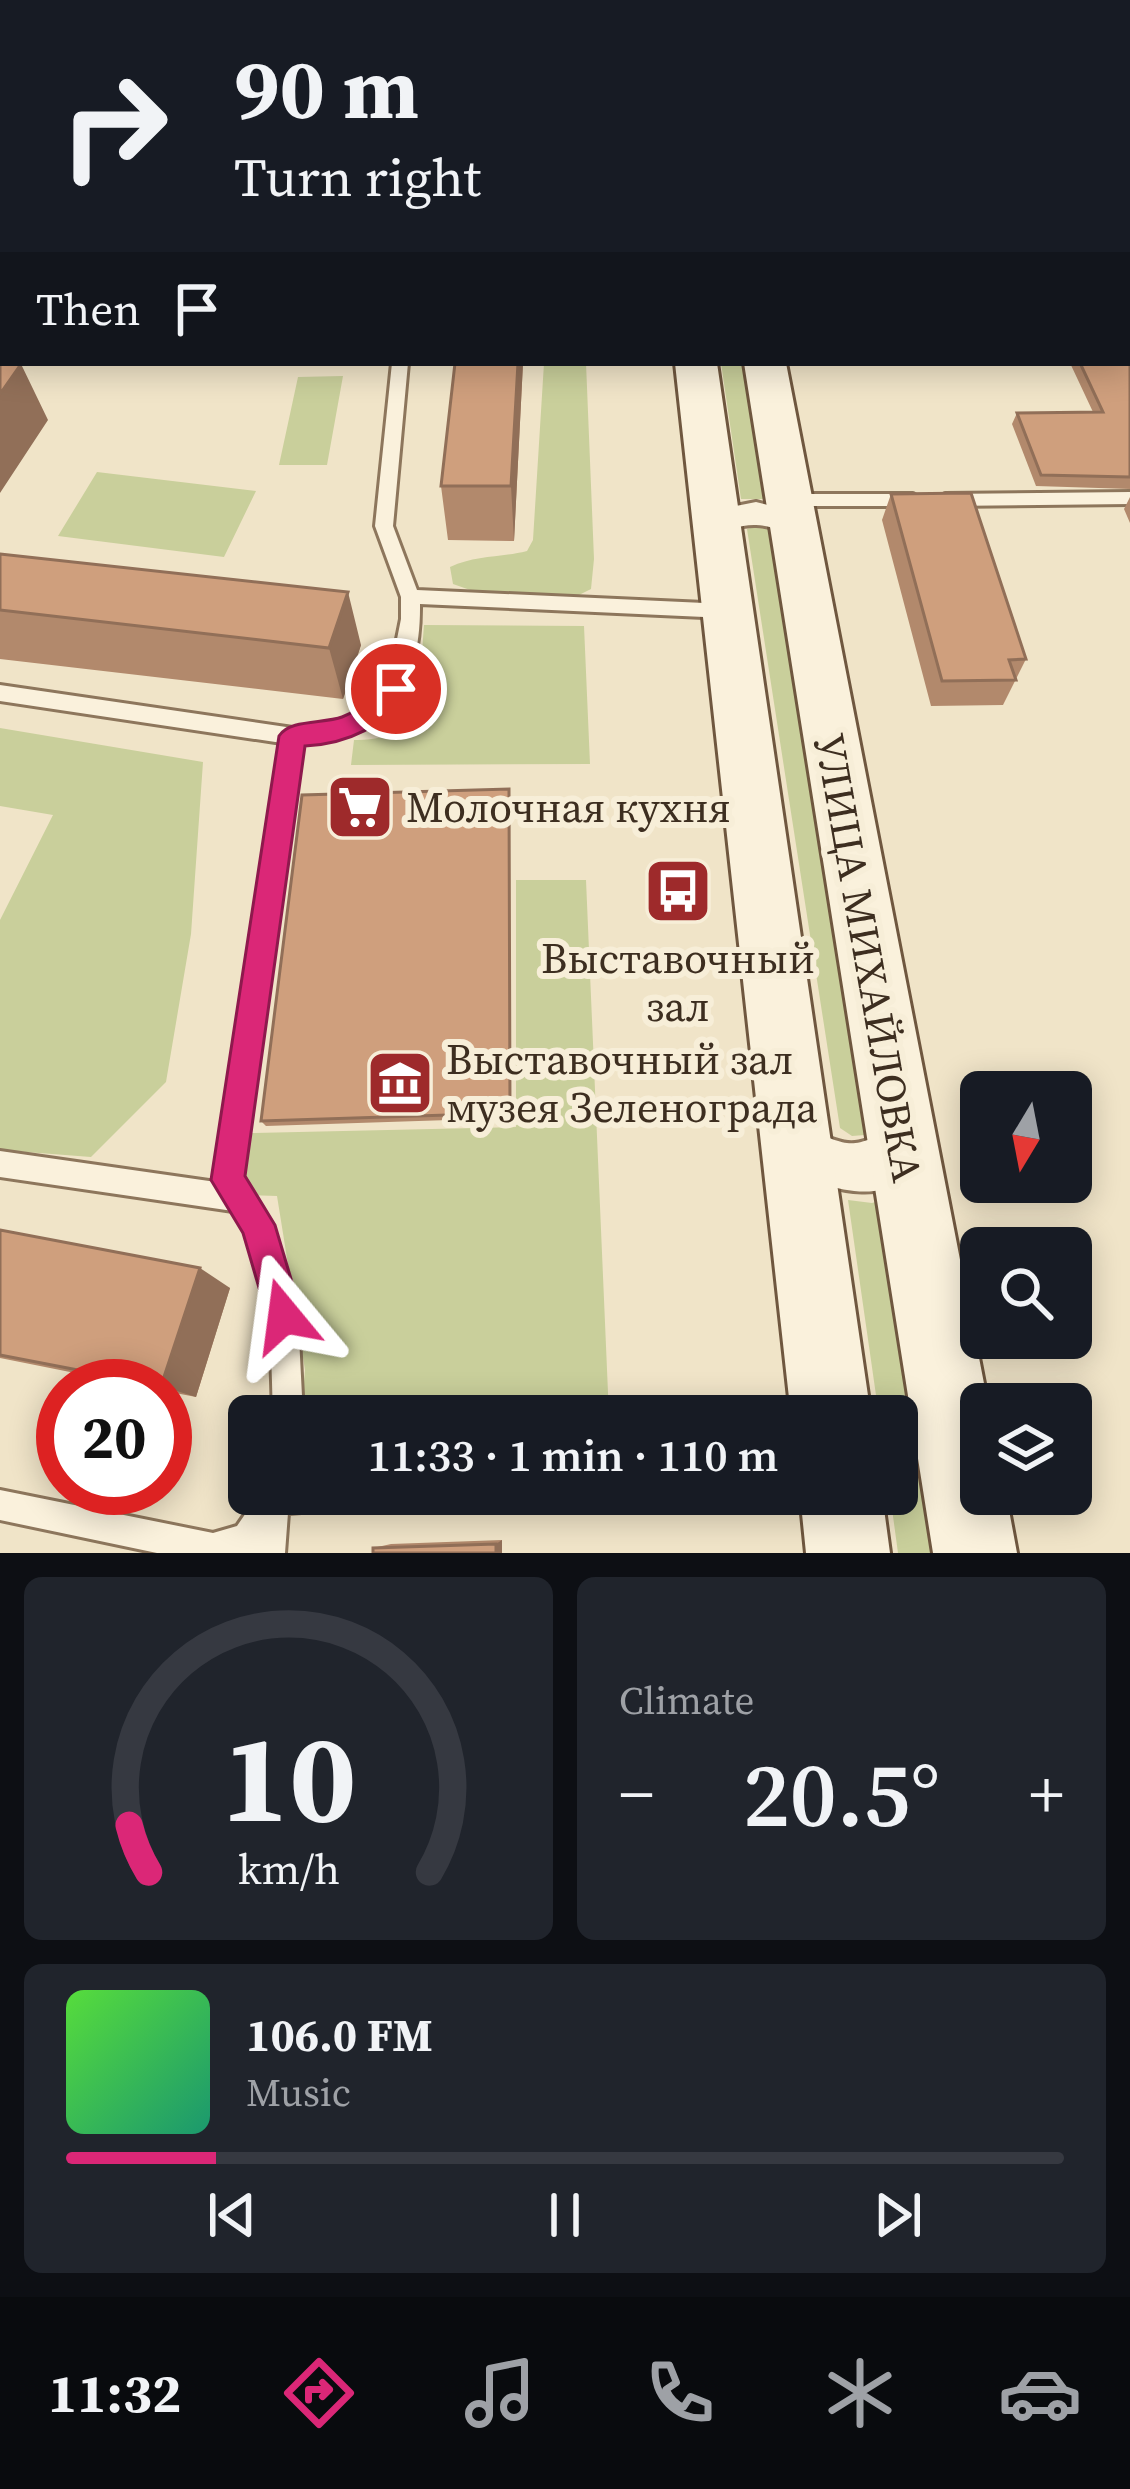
<!DOCTYPE html>
<html lang="en">
<head>
<meta charset="utf-8">
<style>
	:root { --surface:#171b24; --page:#20242c; --text:#f1f3f6; --muted:#9ea1a6; --line:#363941; --accent:#db2777 }
	body { margin:0; font-family:"Source Serif 4",serif; background:var(--page); color:var(--text); height:100vh; display:flex; flex-direction:column; font-size:45px; white-space:nowrap }
	* { box-sizing:border-box; margin:0 }
	p { font-size:39px; color:var(--muted) }
	.icon { flex:none; width:66px; height:66px; fill:none; stroke:currentColor; stroke-width:2; stroke-linecap:round; stroke-linejoin:round }
	.map { position:relative; height:1553px; overflow:hidden }
	.side { display:flex; flex-direction:column; gap:24px; padding:24px; background:#0d0f14; flex:1 }
	.side>* { flex:none }
	.banner { position:absolute; left:0px; top:0px; width:1131px; height:366px; box-shadow:0 6px 30px #0003; background:#171b24; color:var(--text); overflow:hidden }
	.needle { width:78px; rotate:190deg }
	.fabs { position:absolute; left:960px; top:1071px; display:grid; gap:24px }
	.fabs a { display:grid; place-items:center; width:132px; height:132px; border-radius:18px; background:var(--surface); box-shadow:0 6px 30px #0003; font-size:60px }
	.speed { position:absolute; left:36px; top:1359px; display:flex; gap:24px; font-size:60px; font-weight:700; text-align:center }
	.speed>* { display:grid; place-content:center; width:156px; height:156px; border-radius:50%; background:var(--surface); box-shadow:0 6px 30px #0003; line-height:1 }
	.speed .limit { border:18px solid #d22; background:#fff; color:#111 }
	.pin { position:absolute; display:grid; place-items:center; width:102px; height:102px; color:#fff; margin:-51px; border:6px solid #fff; border-radius:50%; box-shadow:0 3px 12px #0007 }
	.me { position:absolute; width:132px; margin:-66px; rotate:344deg; stroke-linejoin:round; filter:drop-shadow(0 0 9px #0008) }
	.turn { display:flex; align-items:center; gap:42px; height:252px; padding:0 36px; font-size:54px }
	.turn .icon { width:156px; height:156px; stroke-width:2.5 }
	.turn b { display:block; font-size:84px; line-height:102px }
	.then { display:flex; align-items:center; height:114px; padding:0 36px; background:#0003; gap:24px; font-size:45px }
	.big { font-size:90px; font-weight:600; line-height:1.1 }
	.side .tile { flex:1; display:flex; flex-direction:column; justify-content:center; gap:18px; min-width:0; padding:0 42px; border-radius:18px; background:var(--page) }
	.side .dial { align-items:center; gap:0 }
	.dial svg { height:312px; overflow:visible; fill:none; stroke:var(--line); stroke-width:7; stroke-linecap:round; text-anchor:middle }
	.dial text { fill:var(--text); stroke:none }
	.song { display:flex; align-items:center; gap:36px }
	.cover { width:144px; height:144px; border-radius:18px; background:linear-gradient(135deg,hsl(110 70% 55%),hsl(160 70% 35%)) }
	.played { height:12px; border-radius:6px; background:linear-gradient(90deg,var(--accent) 15%,var(--line) 15%) }
	.keys { display:flex; justify-content:space-around; direction:ltr }
	.heat { display:flex; justify-content:space-between; align-items:center; font-size:66px; direction:ltr }
	.side .tiles { flex:1; display:grid; gap:24px; grid-template-columns:1fr 1fr }
	.tile:last-child { grid-column:span 2 }
	.trip { position:absolute; left:228px; top:1395px; width:690px; height:120px; border-radius:18px; background:var(--surface); box-shadow:0 6px 30px #0003; font-weight:600; line-height:120px; text-align:center }
	.tabs { display:flex; height:192px; justify-content:space-around; align-items:center; background:#090b0e; color:var(--muted) }
	.tabs .icon { width:84px; height:84px }
	.tabs .current { color:var(--accent) }
	.tabs b { font-size:54px; color:var(--text) }
	.map>svg:first-child { display:block }
	.green { fill:#c9cf9b }
	.lines { fill:none; stroke-linecap:round; stroke-linejoin:round }
	.service-casing { stroke:#8d765c; stroke-width:6 }
	.minor-casing { stroke:#8d765c; stroke-width:6 }
	.secondary-casing { stroke:#6f573f; stroke-width:6 }
	.service { fill:#faf1dc; fill-rule:evenodd }
	.minor { fill:#faf1dc; fill-rule:evenodd }
	.secondary { fill:#faf1dc; fill-rule:evenodd }
	.wall { fill:#b2896c }
	.shaded-wall { fill:#916f58 }
	.building { fill:#cf9f7d; stroke:#916f58; stroke-width:3 }
	.route { fill:#db2777; stroke:#8e194d; stroke-width:3 }
	.labels { text-anchor:middle; stroke-width:12; stroke-linejoin:round; paint-order:stroke }
	.poi-label { font-size:42px; fill:#3d2e20; stroke:#f7eed8; text-anchor:start }
	.street-label { font-size:42px; fill:#3d2e20; stroke:#f7eed8 }
</style>
</head>
<body>
<div class="map">
<svg width="1130" height="1553" viewBox="0 0 1130 1553">
	<rect width="100%" height="100%" fill="#f0e4c8"/>
	<!-- green -->
	<path class="green" d="M544 363H586L594 559 591 589 577 596H520L473 591 453 584 450 567C476 555 499 558 527 551L533 540Z
		M721 363H742L764 499H741Z
		M343 376 327 465H279L298 377Z
		M97 472 256 491 224 557 58 536Z
		M762 524 769 528 872 1126 865 1135 852 1136 840 1128 747 529Z
		M424 625 584 626 590 764 351 765 354 740C428 742 419 682 424 625Z
		M0 728 203 762 191 934 166 1082 91 1157 0 1150V920L53 815 0 806Z
		M516 880H586L609 1416H301L305 1370 277 1196 242 1195 251 1133 516 1127Z
		M884 1199 940 1553H898L890 1494H897V1416H879L848 1200 872 1203Z"/>
	<g class="lines">
		<defs>
			<path id="service" d="M345 0H355L354 3H344Z
				M0 254H3V265H0Z
				M392 363H408L393 526 417 590 726 604 735 611 726 618 420 604C421 687 387 737 302 744L242 1177 271 1225 298 1317 303 1416H273C271 1347 272 1271 233 1211L0 1177V1151L216 1182 282 743 0 701V685L293 728 335 723 359 713 381 689 394 654 401 619V597L375 526Z
				M1130 492V504L945 506 936 500 945 494Z
				M791 494H913L922 500 913 506H791L782 500Z
				M0 1490 213 1533 237 1526 259 1494H357L353 1505 342 1509 288 1513 285 1553H157L0 1520Z"/>
			<path id="minor" d="M978 0H998L1000 3H980Z
				M756 502 806 515 810 523 806 531C787 536 774 525 756 525 737 524 723 535 705 530L701 522 716 510Z
				M800 1126C856 1149 847 1149 902 1126L919 1133 926 1150C900 1214 829 1191 783 1167L776 1150 783 1133Z"/>
			<path id="secondary" d="M404 0H911L913 3H402Z
				M1017 0H1130V10L1128 3H1015Z
				M675 363H717L871 1416H791Z
				M744 363H786L988 1404H981V1494H1006L1017 1553H933Z
				M800 1494H882L890 1553H806Z"/>
		</defs>
		<!-- service casing -->
		<use href="#service" class="service-casing"/>
		<!-- minor casing -->
		<use href="#minor" class="minor-casing"/>
		<!-- secondary casing -->
		<use href="#secondary" class="secondary-casing"/>
		<!-- service -->
		<use href="#service" class="service"/>
		<!-- minor -->
		<use href="#minor" class="minor"/>
		<!-- secondary -->
		<use href="#secondary" class="secondary"/>
	</g>
	<!-- wall -->
	<path class="wall" d="M1130 12V489L1036 486 1012 424 1017 413 1093 412 1070 363H1128Z
		M455 363H523L514 541 448 540 441 486Z
		M891 494 1026 659 1003 705 931 706 882 520Z
		M1130 497V523L1124 509Z
		M0 554 361 645 343 699 0 659Z
		M509 789 511 1118 266 1126 261 1121Z
		M0 1230 230 1288 196 1397 165 1391V1386H140L0 1358Z
		M502 1540V1553H373V1548L391 1544Z"/>
	<!-- shaded-wall -->
	<path class="shaded-wall" d="M0 341 3 347V363L21 364 48 420 0 493Z
		M518 363H523L514 541 511 486Z
		M348 592 361 645 343 699 329 648Z
		M200 1268 230 1288 196 1397 161 1386Z
		M502 1540V1553H496V1544Z"/>
	<!-- building -->
	<path class="building" d="M1128 12H1130V477L1041 475 1017 413 1103 412 1080 363H1128Z
		M0 362 21 364 0 394Z
		M455 363H518L511 486H441Z
		M971 493 1026 659 1009 660 1016 680 942 681 891 494Z
		M0 554 348 592 329 648 0 610Z
		M509 789 510 1113 261 1121 302 795Z
		M0 1230 200 1268 161 1386 0 1355Z
		M496 1544V1553H373V1548Z"/>
	<!-- route -->
	<path class="route" d="M396 679 409 689C387 726 347 744 305 746L245 1176 275 1225 302 1316 297 1329 284 1335 271 1329 243 1233 211 1180 279 736C290 719 323 724 342 717 365 709 374 687 396 679Z"/>
	<!-- icons -->
	<defs>
		<symbol id="supermarket-square" viewBox="-11 -11 22 22"><rect x="-9" y="-9" width="18" height="18" rx="4" fill="#9e2a2b" stroke="#f7eed8"/><path d="M-6-5.5h2.5l.6 2H6L4.5 2H-2.5L-4.4-4H-6ZM-1.5 3.2a1.3 1.3 0 1 0 .1 0ZM3 3.2a1.3 1.3 0 1 0 .1 0Z" fill="#fff"/></symbol>
		<symbol id="bus-square" viewBox="-11 -11 22 22"><rect x="-9" y="-9" width="18" height="18" rx="4" fill="#9e2a2b" stroke="#f7eed8"/><path d="M-5-6H5V4H4V6H2V4H-2V6H-4V4H-5ZM-3.5-4V0h7V-4ZM-3.5 1.2v1.5H-2V1.2ZM2 1.2v1.5H3.5V1.2Z" fill="#fff"/></symbol>
		<symbol id="museum-square" viewBox="-11 -11 22 22"><rect x="-9" y="-9" width="18" height="18" rx="4" fill="#9e2a2b" stroke="#f7eed8"/><path d="M0-6L6-3V-2H-6V-3ZM-5-1h2V3h-2ZM-1-1h2V3h-2ZM3-1h2V3H3ZM-6 4H6V6H-6Z" fill="#fff"/></symbol>
	</defs>
	<g fill-rule="evenodd">
		<use href="#supermarket-square" x="322" y="769" width="76" height="76"/>
		<use href="#bus-square" x="640" y="853" width="76" height="76"/>
		<use href="#museum-square" x="362" y="1045" width="76" height="76"/>
	</g>
	<g class="labels">
		<!-- poi labels -->
		<g class="poi-label">
			<text x="406" y="822">Молочная кухня</text>
			<text x="678" y="973" text-anchor="middle">Выставочный<tspan x="678" dy="48">зал</tspan></text>
			<text x="446" y="1074">Выставочный зал<tspan x="446" dy="48">музея Зеленограда</tspan></text>
		</g>
		<!-- street labels -->
		<g class="street-label">
			<text transform="translate(869 958) rotate(80)" y="15">УЛИЦА МИХАЙЛОВКА</text>
		</g>
	</g>
</svg>
<div class="fabs">
<a><svg class="needle" viewBox="-14 -14 28 28"><path d="M0-13l5 13h-10z" fill="#e53935"/><path d="M0 13l5-13h-10z" fill="#9ea1a6"/></svg></a>
<a><svg class="icon" aria-label="search" viewBox="0 0 24 24"><circle cx="10" cy="10" r="6"/><path d="M15 15l6 6"/></svg></a>
<a><svg class="icon" aria-label="layers" viewBox="0 0 24 24"><path d="M12 4l9 5-9 5-9-5zM3 14l9 5 9-5"/></svg></a>
</div>
<div class="speed"><div class="limit">20</div></div>
<div class="pin" style="left:396px;top:689px;background:#d93025"><svg class="icon" aria-label="arrive" viewBox="0 0 24 24"><path d="M6 21V4h12l-3 4 3 4H6"/></svg></div>
<svg class="me" style="left:284px;top:1316px" viewBox="-20 -20 40 40"><path d="M0-17L14 15 0 8-14 15z" fill="#db2777" stroke="#fff" stroke-width="4"/></svg>
<div class="trip">11:33 · 1 min · 110 m</div>
<div class="banner">
<div class="turn"><svg class="icon" aria-label="right" viewBox="0 0 24 24"><path d="M7 20v-9h11M14 6l5 5-5 5"/></svg><div><b>90 m</b>Turn right</div></div>
<div class="then">Then<svg class="icon" aria-label="arrive" viewBox="0 0 24 24"><path d="M6 21V4h12l-3 4 3 4H6"/></svg></div>
</div>
</div>
<section class="side">
<div class="tiles">
<div class="tile dial"><svg viewBox="0 0 100 80">
<path d="M14 69A42 42 0 1 1 86 69"/>
<path d="M14 69A42 42 0 0 1 9 57" stroke="#db2777"/>
<text x="50" y="56" font-size="32" font-weight="700">10</text>
<text x="50" y="72" font-size="11">km/h</text>
</svg></div>
<div class="tile"><p>Climate</p>
<div class="heat"><a>−</a><b class="big">20.5°</b><a>+</a></div>
</div>
<div class="tile">
<div class="song"><i class="cover"></i><div><b>106.0 FM</b><p>Music</p></div></div>
<div class="played"></div>
<div class="keys"><svg class="icon" aria-label="previous" viewBox="0 0 24 24"><path d="M18 5L8 12l10 7zM5 5v14"/></svg><svg class="icon" aria-label="pause" viewBox="0 0 24 24"><path d="M8 5v14M16 5v14"/></svg><svg class="icon" aria-label="next" viewBox="0 0 24 24"><path d="M6 5l10 7-10 7zM19 5v14"/></svg></div>
</div>
</div>
</section>
<nav class="tabs">
<b>11:32</b>
<svg class="icon current" aria-label="directions" viewBox="0 0 24 24"><path d="M12 3l9 9-9 9-9-9zM9 14v-3h6M13 9l2 2-2 2"/></svg>
<svg class="icon" aria-label="music" viewBox="0 0 24 24"><path d="M9 18V5l10-2v13"/><circle cx="6" cy="18" r="3"/><circle cx="16" cy="16" r="3"/></svg>
<svg class="icon" aria-label="phone" viewBox="0 0 24 24"><path d="M5 4h4l2 5-3 2q2 4 5 5l2-3 5 2v4C11 20 4 13 5 4z"/></svg>
<svg class="icon" aria-label="climate" viewBox="0 0 24 24"><path d="M12 3v18M4 7l16 10M4 17L20 7"/></svg>
<svg class="icon" aria-label="car" viewBox="0 0 24 24"><path d="M5 17H2v-5l4-1 3-4h7l3 4 3 1v5h-3M9 17h6M6 11h13"/><circle cx="7" cy="17" r="2"/><circle cx="17" cy="17" r="2"/></svg>
</nav>
</body>
</html>
